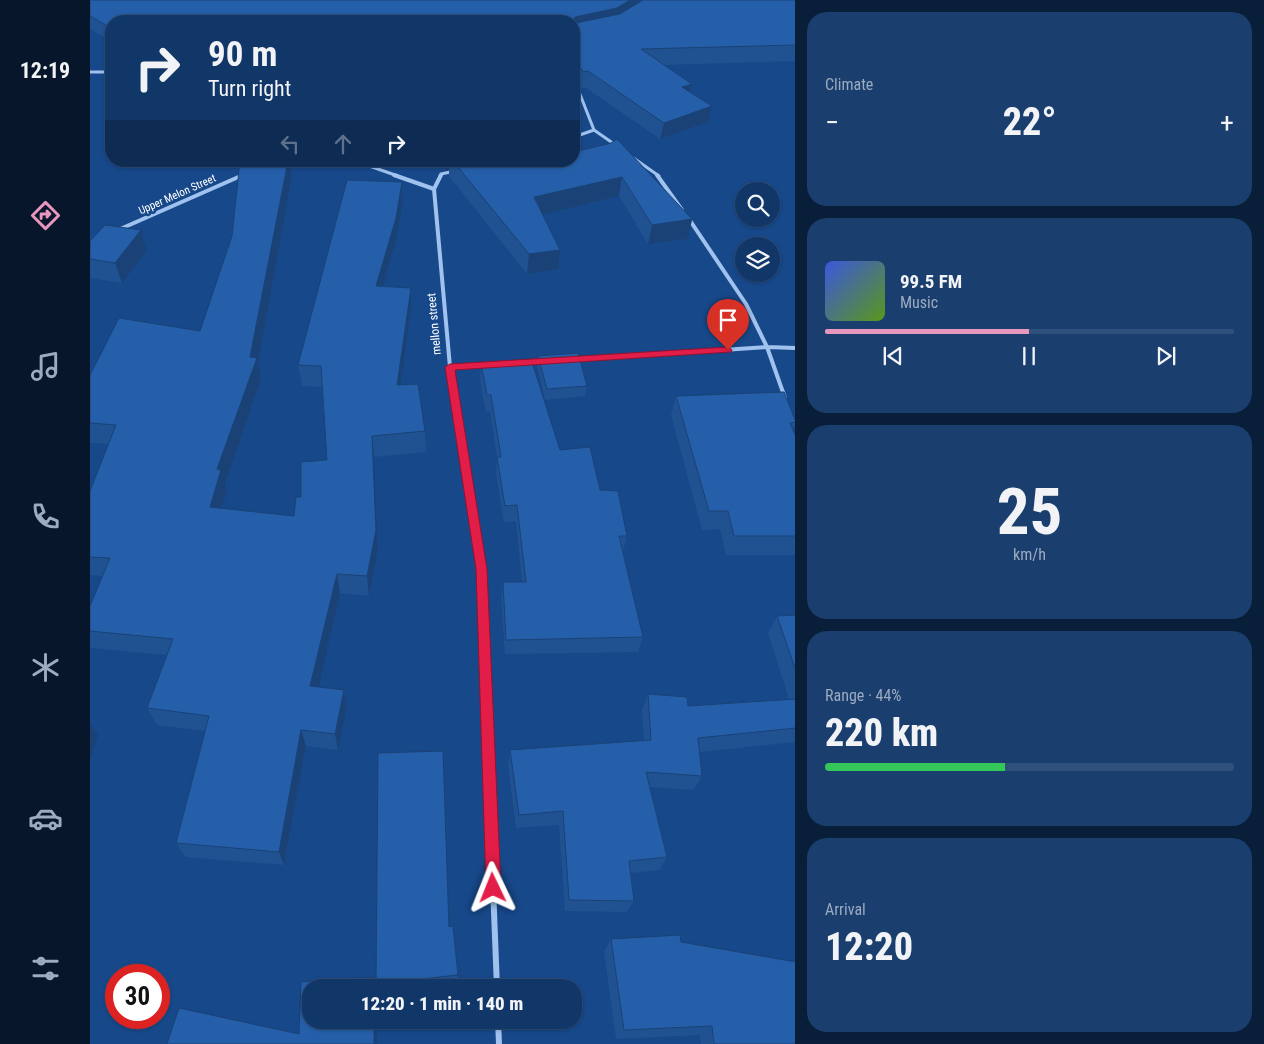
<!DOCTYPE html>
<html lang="en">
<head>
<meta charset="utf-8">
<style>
	:root { --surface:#113668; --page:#1a3e6e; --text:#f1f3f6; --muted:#9cabc0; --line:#30507c; --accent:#e797bd }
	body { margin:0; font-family:"Roboto Condensed",sans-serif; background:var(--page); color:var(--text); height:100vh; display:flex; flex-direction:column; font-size:19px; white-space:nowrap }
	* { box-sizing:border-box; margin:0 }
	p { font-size:16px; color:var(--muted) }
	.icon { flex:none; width:28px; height:28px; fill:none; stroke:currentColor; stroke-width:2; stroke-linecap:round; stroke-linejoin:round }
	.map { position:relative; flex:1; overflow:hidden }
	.drawer { display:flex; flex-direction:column; gap:12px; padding:12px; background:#091e39; width:469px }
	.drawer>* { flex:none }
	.hud { position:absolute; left:15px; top:15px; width:475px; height:152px; border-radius:20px; box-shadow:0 1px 4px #0004,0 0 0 1px var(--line); background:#113668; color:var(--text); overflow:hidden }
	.buttons { position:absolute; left:645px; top:182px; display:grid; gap:10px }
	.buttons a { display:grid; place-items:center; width:45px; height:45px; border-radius:50%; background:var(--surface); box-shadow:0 1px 4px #0004,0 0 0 1px var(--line); font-size:25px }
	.speed { position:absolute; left:15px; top:964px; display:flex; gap:10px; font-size:25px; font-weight:700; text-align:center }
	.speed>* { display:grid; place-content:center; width:65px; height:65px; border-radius:50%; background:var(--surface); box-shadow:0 1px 4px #0004,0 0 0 1px var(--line); line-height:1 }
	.speed .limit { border:8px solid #d22; background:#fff; color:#111 }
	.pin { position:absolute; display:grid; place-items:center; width:42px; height:42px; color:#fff; margin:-51px -21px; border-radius:50% 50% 50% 0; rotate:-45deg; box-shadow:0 0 5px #0007 }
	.pin .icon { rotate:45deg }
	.me { position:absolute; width:55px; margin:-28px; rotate:358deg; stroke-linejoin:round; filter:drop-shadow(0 0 4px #0008) }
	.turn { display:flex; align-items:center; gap:18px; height:105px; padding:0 20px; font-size:22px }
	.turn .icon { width:65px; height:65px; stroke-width:2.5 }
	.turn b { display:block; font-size:35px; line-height:42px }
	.lanes { display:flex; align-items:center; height:48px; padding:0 20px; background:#0003; justify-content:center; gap:25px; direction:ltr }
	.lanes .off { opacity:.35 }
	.big { font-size:38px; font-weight:800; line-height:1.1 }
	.drawer .card { flex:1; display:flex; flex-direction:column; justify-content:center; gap:8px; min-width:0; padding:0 18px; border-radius:20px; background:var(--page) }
	.drawer .dial { align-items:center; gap:0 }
	.dial b { font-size:65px; line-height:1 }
	.song { display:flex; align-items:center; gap:15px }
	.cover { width:60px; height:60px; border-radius:8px; background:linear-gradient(135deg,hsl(230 70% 55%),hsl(90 70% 35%)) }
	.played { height:5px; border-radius:2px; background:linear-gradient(90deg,var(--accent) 50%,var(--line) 50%) }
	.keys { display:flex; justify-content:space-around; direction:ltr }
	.heat { display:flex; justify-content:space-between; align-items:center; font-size:28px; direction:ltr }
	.charge { height:8px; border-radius:4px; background:linear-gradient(90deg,#34c759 44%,var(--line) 0) }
	.trip { position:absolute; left:212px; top:979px; width:280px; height:50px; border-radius:20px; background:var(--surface); box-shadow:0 1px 4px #0004,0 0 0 1px var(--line); font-weight:800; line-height:50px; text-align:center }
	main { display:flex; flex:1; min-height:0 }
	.menu { display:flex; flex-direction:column; width:90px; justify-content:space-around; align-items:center; background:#07162a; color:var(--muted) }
	.menu .icon { width:35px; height:35px }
	.menu .selected { color:var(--accent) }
	.menu b { font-size:22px; color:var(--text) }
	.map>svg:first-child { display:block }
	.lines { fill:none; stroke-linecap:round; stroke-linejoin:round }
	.minor-far3 { stroke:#a0c2ee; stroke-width:3 }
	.minor-far2 { stroke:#a0c2ee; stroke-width:4 }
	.minor-far1 { stroke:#a0c2ee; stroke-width:5 }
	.minor { stroke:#a0c2ee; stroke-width:6 }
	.wall { fill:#205291 }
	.shaded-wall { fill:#1a4276 }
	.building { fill:#255fa9; stroke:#1a4276 }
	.route { fill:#e11d48; stroke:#92132f }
	.labels { text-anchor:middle; stroke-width:5; stroke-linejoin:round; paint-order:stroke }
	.far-street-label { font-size:11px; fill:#fff; stroke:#17488a }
	.street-label { font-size:12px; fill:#fff; stroke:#17488a }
</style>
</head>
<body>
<main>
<nav class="menu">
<b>12:19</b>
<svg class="icon selected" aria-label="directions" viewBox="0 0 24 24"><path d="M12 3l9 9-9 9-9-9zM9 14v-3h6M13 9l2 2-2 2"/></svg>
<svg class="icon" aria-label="music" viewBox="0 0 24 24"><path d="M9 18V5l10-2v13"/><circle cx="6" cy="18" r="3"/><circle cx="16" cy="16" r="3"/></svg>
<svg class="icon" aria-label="phone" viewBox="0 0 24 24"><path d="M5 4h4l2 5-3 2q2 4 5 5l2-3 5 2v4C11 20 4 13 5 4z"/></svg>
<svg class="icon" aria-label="climate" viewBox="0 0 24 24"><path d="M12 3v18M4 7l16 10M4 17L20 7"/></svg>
<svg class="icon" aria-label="car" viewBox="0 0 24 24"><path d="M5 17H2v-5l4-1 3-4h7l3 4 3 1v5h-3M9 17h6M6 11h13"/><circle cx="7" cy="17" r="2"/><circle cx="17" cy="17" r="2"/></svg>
<svg class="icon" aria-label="filters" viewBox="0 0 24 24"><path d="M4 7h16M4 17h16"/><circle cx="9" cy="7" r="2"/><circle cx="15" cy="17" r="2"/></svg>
</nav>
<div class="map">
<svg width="706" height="1044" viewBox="0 0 706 1044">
	<rect width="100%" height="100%" fill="#17488a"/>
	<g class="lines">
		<!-- minor-far3 -->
		<path class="minor-far3" d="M0 72H21
			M484 79 504 130 527 146
			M484 137 504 130
			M542 157 569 176
			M265 161 308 176
			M150 176 153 175
			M350 176 351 174 365 171"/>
		<!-- minor-far2 -->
		<path class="minor-far2" d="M304 175 344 189 360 367 365 399
			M567 175 592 210
			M344 189 351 175
			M599 219 656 304 677 347 695 398
			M28 230 153 175
			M482 360 677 347 706 348
			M360 367 397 365"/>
		<!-- minor-far1 -->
		<path class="minor-far1" d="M365 398 391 569 395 683"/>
		<!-- minor -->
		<path class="minor" d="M395 682 407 988
			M408 1020 409 1044"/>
	</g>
	<!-- wall -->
	<path class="wall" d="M0 0H706V61L574 65 600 92 618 122 570 139 496 88H491L485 77 484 89V21H21V41L0 29Z
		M521 143 602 219 598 239 558 244 529 196 452 214 468 269 437 274 359 176V169L355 170 348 161H416L420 166Z
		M198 161H200L202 176 168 363 171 379 135 484 137 490 132 508 204 516 211 497 237 460 232 387 212 386 208 365 312 182 313 203 306 240 293 286 321 309 311 385 335 431 336 452 284 457 288 550 279 596 250 593 228 687 254 690 257 707 248 750 216 746 194 865 96 857 86 843 115 731 67 725 57 708 77 655 1 648 0 647V606L13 576 0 575V491L19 444 0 443V375L110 331Z
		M0 241 57 250 32 283 0 278Z
		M448 356 497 386 495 396 455 400 447 367Z
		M391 363 470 450 510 490 537 536 533 552 553 637 548 652 415 654 411 597 413 582H432L426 521 414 522 406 474 407 457 400 412H396L390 380Z
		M586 396 706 422 703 430 706 437V555H636L630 529 612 530 581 415Z
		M706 615V742L610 752 612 776 604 790 559 787 577 857 570 870 541 873 544 901 537 912 475 911 469 825 426 828 418 765 420 750 554 741 552 710 558 694 598 706 699 699 678 633 687 616Z
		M359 927 368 975 367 984 336 988H287L286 984Z
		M521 939 591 942 706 1044H611L610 1035 526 1039 514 952Z"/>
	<!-- shaded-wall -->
	<path class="shaded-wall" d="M540 0H562L525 24 484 33V21H483L485 17Z
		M487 60 485 72H484V62Z
		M602 84 598 100 592 87Z
		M622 106 618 122 570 139 574 123Z
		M198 161H200L202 176 168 363 171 379 135 484 137 490 127 527 120 507 127 469 160 357Z
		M355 161H359V169L355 170Z
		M532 177 529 196 442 217 444 197Z
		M312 182 313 203 306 240 287 308 286 286Z
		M602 219 598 239 558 244 562 225Z
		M51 230 57 250 32 283 25 263Z
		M470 250 468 269 437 274 439 254Z
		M321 288V309L308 406 307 385Z
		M282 436 284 457 288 550 279 596 277 576Z
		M247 574 250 593 225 703 220 686Z
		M254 690 257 707 248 750 245 734Z
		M0 724 8 735 0 760Z
		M211 730 216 746 194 865 189 852Z
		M283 977 286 986V988H283Z
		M284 1020H286L287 1044H284Z"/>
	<!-- building -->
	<path class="building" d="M0 0H540L527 8 485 17 483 21H21V28L0 16Z
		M553 0H706V45L551 49 602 84 592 87 622 106 574 123 498 71 493 72 487 60 484 62V22L486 23 530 14Z
		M527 139 602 219 562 225 532 177 444 197 470 250 439 254 363 161H416L420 166 440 161H484V152L521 143Z
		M150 161H198L160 357 167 358 127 469 131 470 120 507 204 516 206 497H211V462L237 460 231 366 208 365 257 180 312 182 306 218 286 286 321 288 307 385 328 384 335 431 282 436 286 530 277 576 247 574 220 686 254 690 245 734 211 730 189 852 86 843 119 716 57 708 83 639 0 631V606L20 558 0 557V491L26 425 0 423V375L29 318 110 331 142 236Z
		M15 225 51 230 25 263 0 259V241Z
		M488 353 497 386 457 389 448 356Z
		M441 359 470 450 500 447 510 490 528 491 537 536H529L553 637 416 640 413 582H436L427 505 415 506 407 457H411L401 395H397L391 363Z
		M694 392 706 422 700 423 706 437V536H644L638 511H619L586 396Z
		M706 615V671L687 616Z
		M558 694 597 697 598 706 706 699V728L608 738 612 776 556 772 577 857 539 861 544 901 479 900 473 811 429 815 420 750 561 740Z
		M353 751 359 927 363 926 368 975 286 984 288 753Z
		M590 935 591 942 706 962V1044H624L622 1026 534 1030 521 939Z
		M283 977V988H221V1020H284V1044H77L89 1008 209 1034 211 982Z"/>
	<!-- route -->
	<path class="route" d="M638 347 642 350 641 352 365 370 397 569 411 888 408 893 403 895 398 893 396 888 386 569 355 367 360 364Z"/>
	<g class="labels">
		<!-- far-street labels -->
		<g class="far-street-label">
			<text transform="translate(87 194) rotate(-24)" y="4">Upper Melon Street</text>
		</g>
		<!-- street labels -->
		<g class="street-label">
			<text transform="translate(344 324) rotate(-95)" y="4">mellon street</text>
		</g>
	</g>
</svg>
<div class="buttons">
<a><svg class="icon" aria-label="search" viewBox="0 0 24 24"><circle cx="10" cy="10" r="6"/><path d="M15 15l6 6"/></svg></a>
<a><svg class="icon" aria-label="layers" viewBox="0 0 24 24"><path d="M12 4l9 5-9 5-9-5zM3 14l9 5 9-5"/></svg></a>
</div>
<div class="speed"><div class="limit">30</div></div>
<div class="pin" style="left:638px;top:350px;background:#d93025"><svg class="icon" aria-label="arrive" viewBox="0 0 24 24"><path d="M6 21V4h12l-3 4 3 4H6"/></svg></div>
<svg class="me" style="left:403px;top:888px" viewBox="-20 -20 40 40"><path d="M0-17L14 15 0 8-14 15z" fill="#e11d48" stroke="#fff" stroke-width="4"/></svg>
<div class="trip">12:20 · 1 min · 140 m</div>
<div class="hud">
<div class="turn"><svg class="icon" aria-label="right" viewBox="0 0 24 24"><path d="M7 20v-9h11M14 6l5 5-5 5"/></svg><div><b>90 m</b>Turn right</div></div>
<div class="lanes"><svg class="icon off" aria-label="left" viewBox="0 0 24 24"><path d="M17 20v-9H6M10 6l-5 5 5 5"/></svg><svg class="icon off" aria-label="ahead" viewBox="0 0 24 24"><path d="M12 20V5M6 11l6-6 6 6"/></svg><svg class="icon" aria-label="right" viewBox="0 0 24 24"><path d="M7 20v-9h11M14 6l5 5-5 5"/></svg></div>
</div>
</div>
<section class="drawer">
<div class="card"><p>Climate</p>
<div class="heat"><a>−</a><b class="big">22°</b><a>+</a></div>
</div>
<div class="card">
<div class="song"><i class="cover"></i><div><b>99.5 FM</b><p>Music</p></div></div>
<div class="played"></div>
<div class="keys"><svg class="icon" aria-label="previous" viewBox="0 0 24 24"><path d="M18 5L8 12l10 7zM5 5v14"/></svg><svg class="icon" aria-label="pause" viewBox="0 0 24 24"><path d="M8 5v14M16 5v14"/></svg><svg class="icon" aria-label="next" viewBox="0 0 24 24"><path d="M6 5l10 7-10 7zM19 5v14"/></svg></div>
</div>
<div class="card dial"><b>25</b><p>km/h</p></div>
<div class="card"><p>Range · 44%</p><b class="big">220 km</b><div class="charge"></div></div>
<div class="card"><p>Arrival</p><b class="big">12:20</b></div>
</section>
</main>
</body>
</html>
